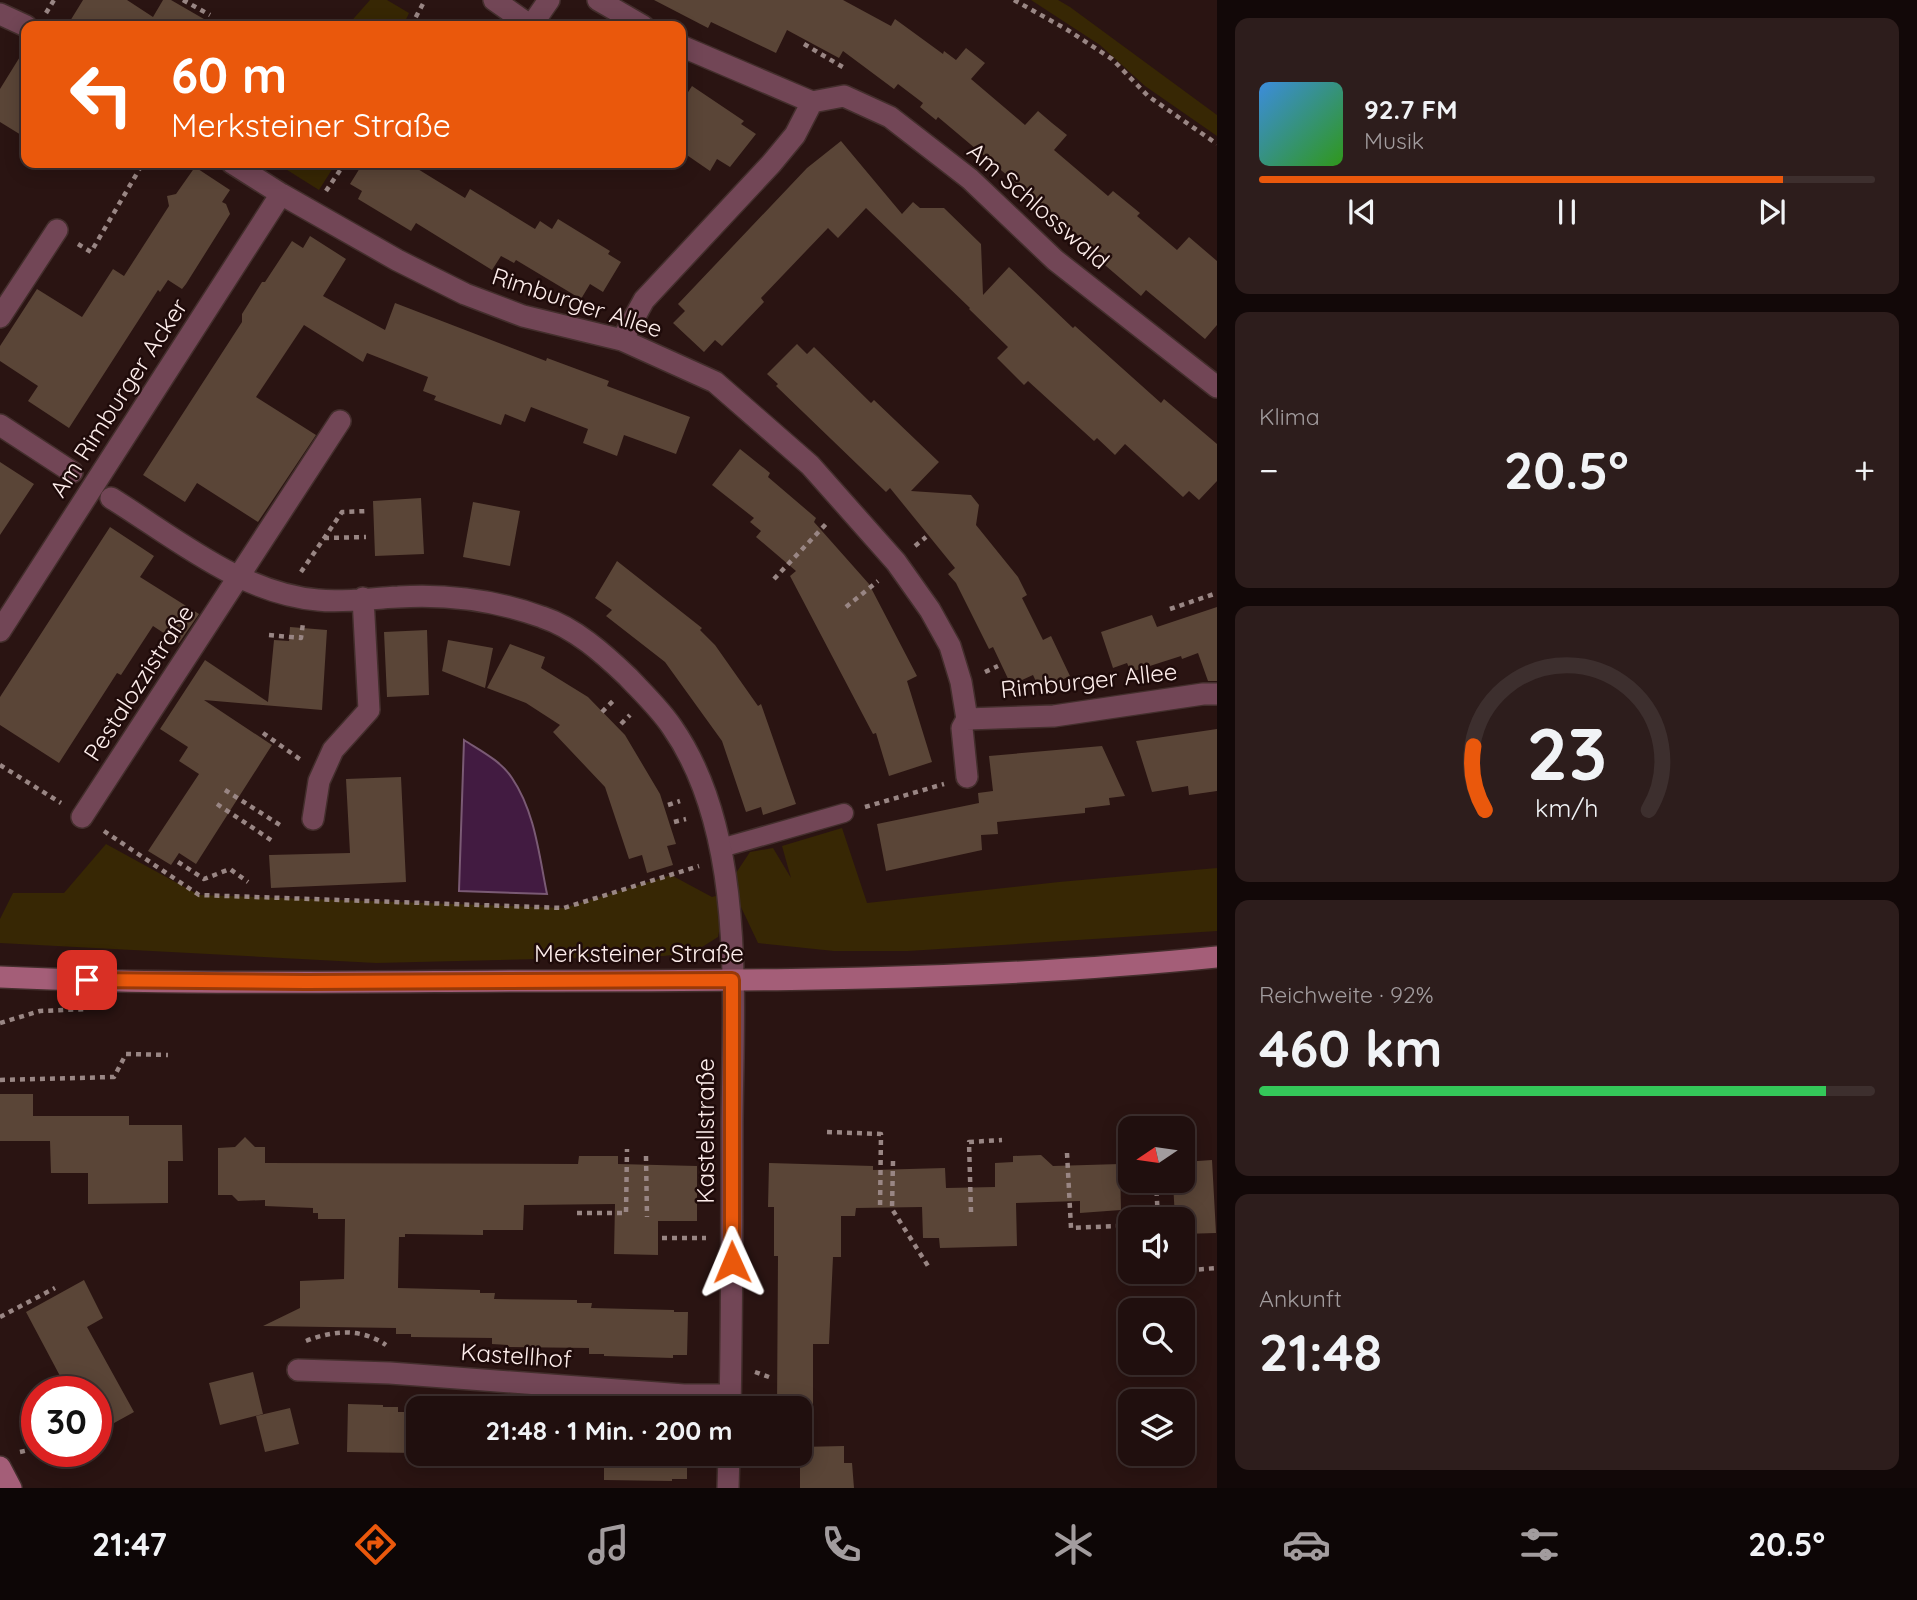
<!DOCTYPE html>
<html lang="de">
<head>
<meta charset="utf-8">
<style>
	:root { --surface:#200f0e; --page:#2d1d1c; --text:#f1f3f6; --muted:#a29c9e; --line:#3d2f2e; --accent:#ea580c }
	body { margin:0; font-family:Quicksand,sans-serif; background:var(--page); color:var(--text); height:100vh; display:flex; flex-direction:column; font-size:26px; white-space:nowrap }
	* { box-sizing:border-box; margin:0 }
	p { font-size:23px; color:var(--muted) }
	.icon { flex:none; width:38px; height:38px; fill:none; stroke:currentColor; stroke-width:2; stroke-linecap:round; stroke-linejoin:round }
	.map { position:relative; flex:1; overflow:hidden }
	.details { display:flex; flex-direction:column; gap:18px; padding:18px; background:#120808; width:700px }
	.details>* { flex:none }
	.top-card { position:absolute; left:21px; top:21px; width:665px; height:147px; border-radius:14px; box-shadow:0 4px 18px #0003,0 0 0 2px var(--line); background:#ea580c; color:#fff; overflow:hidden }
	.needle { width:46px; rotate:257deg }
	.tools { position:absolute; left:1118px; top:1116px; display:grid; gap:14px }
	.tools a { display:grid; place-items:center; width:77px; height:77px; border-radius:14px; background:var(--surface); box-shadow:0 4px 18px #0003,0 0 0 2px var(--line); font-size:35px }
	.speed { position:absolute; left:21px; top:1376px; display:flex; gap:14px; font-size:35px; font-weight:700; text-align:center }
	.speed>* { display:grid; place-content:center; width:91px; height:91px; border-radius:50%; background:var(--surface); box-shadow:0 4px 18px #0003,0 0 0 2px var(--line); line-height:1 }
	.speed .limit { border:10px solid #d22; background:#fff; color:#111 }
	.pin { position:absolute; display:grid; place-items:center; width:60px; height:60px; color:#fff; margin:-30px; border-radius:14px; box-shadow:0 4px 10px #0006 }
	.me { position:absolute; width:77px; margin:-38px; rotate:359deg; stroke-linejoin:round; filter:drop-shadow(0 0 5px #0008) }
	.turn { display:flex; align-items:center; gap:24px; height:147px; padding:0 35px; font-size:32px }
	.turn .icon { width:91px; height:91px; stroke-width:2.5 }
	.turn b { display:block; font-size:49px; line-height:60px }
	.big { font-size:52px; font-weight:800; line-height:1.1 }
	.details .tile { flex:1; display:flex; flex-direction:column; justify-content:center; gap:10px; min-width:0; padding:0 24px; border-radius:14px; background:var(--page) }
	.details .dial { align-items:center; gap:0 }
	.dial svg { height:182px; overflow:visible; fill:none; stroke:var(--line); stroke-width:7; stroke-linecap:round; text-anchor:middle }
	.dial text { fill:var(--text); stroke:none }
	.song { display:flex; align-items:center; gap:21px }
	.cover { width:84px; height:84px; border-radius:10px; background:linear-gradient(135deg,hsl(210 70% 55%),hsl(110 70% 35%)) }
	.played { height:7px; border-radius:4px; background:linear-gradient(90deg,var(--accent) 85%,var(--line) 85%) }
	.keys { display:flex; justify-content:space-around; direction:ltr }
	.heat { display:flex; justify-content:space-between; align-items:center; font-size:38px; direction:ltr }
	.charge { height:10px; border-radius:5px; background:linear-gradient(90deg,#34c759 92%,var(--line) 0) }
	.trip { position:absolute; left:406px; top:1396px; width:406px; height:70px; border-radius:14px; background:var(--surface); box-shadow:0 4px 18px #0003,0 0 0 2px var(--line); font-weight:800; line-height:70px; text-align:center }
	.menu { display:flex; height:112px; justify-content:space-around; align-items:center; background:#0d0606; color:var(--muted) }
	.menu .icon { width:49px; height:49px }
	.menu .selected { color:var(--accent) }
	.menu b { font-size:32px; color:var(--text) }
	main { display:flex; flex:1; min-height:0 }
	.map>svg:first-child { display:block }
	.green { fill:#372704 }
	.water { fill:#421b41; stroke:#7a5a74; stroke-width:2 }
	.building { fill:#5a4537 }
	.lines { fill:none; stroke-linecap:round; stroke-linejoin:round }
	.lane-casing { stroke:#432e2c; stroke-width:21 }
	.street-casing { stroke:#432e2c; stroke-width:24 }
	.secondary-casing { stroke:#432e2c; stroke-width:24 }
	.path { stroke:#998684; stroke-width:4.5; stroke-dasharray:5 5; stroke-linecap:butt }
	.lane { stroke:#724656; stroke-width:18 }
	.street { stroke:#724656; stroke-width:21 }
	.secondary { stroke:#a45e78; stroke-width:21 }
	.route-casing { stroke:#983908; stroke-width:18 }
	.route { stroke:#ea580c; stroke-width:12 }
	.labels { text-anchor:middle; stroke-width:5; stroke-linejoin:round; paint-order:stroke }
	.street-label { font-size:24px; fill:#fdedeb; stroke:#1f0b0a }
</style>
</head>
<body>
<main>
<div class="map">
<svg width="1217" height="1488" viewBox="0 0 1217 1488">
	<rect width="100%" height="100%" fill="#2a1412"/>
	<!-- green -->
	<path class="green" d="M370 0H387L409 13 403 26H347Z
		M1031 0H1058L1070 7 1217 115V136L1145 86 1100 45Z
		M276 163H336L319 190Z
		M842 828 867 903 1059 882 1217 868V931L908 951H834L758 943 740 905 736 873 750 852 773 848 791 878 782 846Z
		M106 844 199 895 564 908 671 875 712 897 719 895 723 911 718 937 694 952 664 956 376 963 0 943V919L13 893H64Z"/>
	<!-- water -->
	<path class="water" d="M464 740C481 751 501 761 512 778 535 812 539 855 547 894L459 891Z"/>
	<!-- building -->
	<path class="building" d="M83 0H127L153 17 163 0H171L216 26H67Z
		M654 0H843L891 26 895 19 943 54 944 51 956 60 966 48 985 63 971 79 1025 125 1038 111 1052 123 1067 135 1054 150 1108 196 1113 191 1140 213 1137 216 1177 250 1189 237 1217 261V325L1205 339 1146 290 1141 296 1099 260 1102 256 995 165 938 117 936 120 920 107 923 103 898 84 894 89 843 51 839 58 787 30 776 53 711 22 708 28Z
		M26 47V138L0 122V89Z
		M692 86 744 121 741 124 756 134 730 167 717 159 710 171 681 151V103Z
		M841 141 902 214 913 202 920 208H944L981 244 983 295 1009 267 1073 328 1075 326 1161 403 1164 399 1217 444V481L1199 500 1189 491 1183 497 1125 444 1115 455 1097 438 1094 441 1028 381 1024 385 997 358 1008 347 969 309 970 308 866 208 838 238 828 228 761 298 764 302 722 346 715 340 704 352 673 323 685 311 678 304 807 168Z
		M363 163H408L465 198 470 189 535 229 540 221 552 229 558 219 610 251 608 254 621 262 603 292 590 284 581 299 516 260 514 263 501 256 492 270 416 223 411 231 358 199 362 191 350 184Z
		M195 167 230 190 222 202 226 204 230 214 186 284 182 289 168 280 160 292 158 290 69 428 28 401 38 386 0 361V346L37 289 82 317 113 269 124 276 169 206 167 196 176 194Z
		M310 236 346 259 323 296 385 330 395 303 546 361 547 358 609 381 607 386 690 417 676 454 624 435 617 456 583 443 588 429 531 407 525 422 505 414 501 425 434 400 436 396 423 391 428 377 367 353 363 362 304 325 256 397 316 435 258 522 197 483 185 502 143 475 242 322V314L262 282H265L292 241 303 248Z
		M797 344 807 354 814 347 871 403 874 400 939 462 911 491 971 495 979 505 976 525 1018 577 1027 595 1022 598 1043 640 1051 636 1070 676 1040 690 1033 675 1011 685 993 647 989 649 956 583 948 574 955 568 890 488 886 492 776 386 778 384 767 374Z
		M740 449 770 473 768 477 816 518 814 522 869 584 917 676 907 681 932 762 889 776 876 733 873 734 790 576 796 571 756 537 761 531 750 522 754 518 712 485Z
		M0 462 34 484 0 535Z
		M421 498 424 554 375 556 373 501Z
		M473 502 520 511 510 566 463 557Z
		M110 527 154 556 140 577 199 614 179 643 153 626 121 675 117 673 59 763 0 725V697Z
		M617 561 702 628 700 630 715 645 758 706 761 704 796 804 763 815 761 807 746 812 722 741 665 662 606 616 612 610 595 598Z
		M1217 607V681H1208L1198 653 1182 659 1181 656 1131 672 1127 663 1113 668 1101 632 1152 615 1157 627Z
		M290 627 327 630 322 710 204 700 272 745 196 864 179 853 171 865 148 851 199 774 179 761 188 747 160 729 205 660 268 702 274 640 289 641Z
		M427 630 429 695 387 697 384 632Z
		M448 640 493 648 485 688 442 671Z
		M510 644 545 657 541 668 588 697 625 735 660 794 676 844 667 846 673 865 647 873 642 855 629 859 605 787 553 732 560 725 526 703 487 688Z
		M1217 729V791L1189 795 1188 786 1152 792 1136 741Z
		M1102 746 1125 796 1109 798 1110 805 1085 808V813L997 822 998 834 981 835 982 850 886 871 877 824 979 803 978 793 993 791 989 756Z
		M401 777 406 882 271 888 269 855 350 853 346 779Z
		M0 1094H33V1116H129V1125H182L183 1161H168V1203L88 1204V1173H51L50 1141H0Z
		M245 1137 255 1147H265V1163L578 1164 579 1156H618V1164L697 1166V1221H658V1255L614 1254 615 1204 524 1205 523 1230H483V1235L405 1234V1237H399L398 1288 480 1290V1293H495L494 1299 577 1300V1303H592L591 1308 674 1310V1312H688L687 1355H673V1358L604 1356V1354H589V1348L508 1347V1345L492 1344V1338L411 1337V1334H396V1328L263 1326 300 1308V1281L344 1279 345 1219H318V1213H313V1208L265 1206V1200L238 1201 232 1195H218V1148L235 1147Z
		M1041 1155 1053 1166 1120 1164 1121 1210 1080 1213V1201L1016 1203 1017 1246 940 1248 939 1238H923L922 1207 856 1208 855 1216H841V1257H833L829 1344H813V1409H777L778 1256H774V1207H768L769 1163 873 1166V1170L945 1168 946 1188 995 1187V1163L1013 1162V1156Z
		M1212 1160 1216 1233 1183 1234V1220H1175L1173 1181H1183V1162Z
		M84 1280 103 1318 87 1327 134 1412 96 1433V1391H68L26 1312Z
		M253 1372 263 1414 220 1425 209 1383Z
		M348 1404 383 1405V1407H398V1412H418V1453L347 1452Z
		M290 1408 299 1444 265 1452 256 1416Z
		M844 1446V1463H852L854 1488H800V1447Z
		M604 1454H687V1479H672V1481L604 1480Z"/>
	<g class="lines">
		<defs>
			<path id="lane" d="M721 848 844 813"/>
			<path id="street" d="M494 0 531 26 549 0
				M598 0 643 26
				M0 14 26 26
				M681 46 812 102 844 96 890 117 970 179 1055 260 1217 387
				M232 163 281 194 397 260 465 294 523 316 622 340 715 382 810 465 896 562 930 610 950 646 961 682 967 719 962 728 967 777
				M0 317 57 230
				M622 340 644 300 771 164 795 135 812 102
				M0 425 72 472
				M111 498C174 537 242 594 318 600 344 603 372 598 398 597 446 594 495 600 542 617 575 628 603 653 628 677 643 693 660 709 672 727 746 833 733 999 732 1122 732 1218 732 1313 730 1409
				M0 631 281 194
				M967 719 1054 716 1203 694H1217
				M82 817 340 421
				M313 819 319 781 333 750 369 710 363 598
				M298 1370 390 1373 684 1395H730
				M728 1488 729 1454"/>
			<path id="secondary" d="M0 977C171 985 343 982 514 981 748 981 984 981 1217 957
				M0 1467 11 1488"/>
		</defs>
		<!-- lane casing -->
		<use href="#lane" class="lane-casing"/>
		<!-- street casing -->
		<use href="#street" class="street-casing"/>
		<!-- secondary casing -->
		<use href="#secondary" class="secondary-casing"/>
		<!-- path -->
		<path class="path" d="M183 0 210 15
			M1014 0 1066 29 1112 59 1148 96 1217 144
			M46 13 54 0
			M411 26 425 0
			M804 44 846 69
			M326 191 345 163
			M78 244 91 252 143 163
			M324 538 366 537
			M915 546 926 537
			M301 572 342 512 368 511
			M774 579 827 523
			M846 607 878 581
			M1170 609 1217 593
			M269 635 301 638 303 623
			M985 672 998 666
			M602 712 614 700
			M621 724 630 715
			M263 733 301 760
			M0 765 61 803
			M225 790 283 827
			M217 804 274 842
			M668 805 680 801
			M865 807 944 784
			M674 822 686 819
			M104 831 199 895 564 908 699 866
			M178 862 204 879 230 869 248 882
			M0 1023 40 1011 88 1009
			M0 1080 114 1077 126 1054 168 1055
			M827 1132 881 1134 880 1210
			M1183 1146 1189 1145
			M1067 1153 1071 1228 1116 1226
			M646 1156 647 1217
			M893 1161 892 1209 928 1266
			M1156 1181 1158 1220
			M971 1212 969 1142 1002 1140
			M577 1213H626L627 1149
			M662 1238H706
			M1183 1261 1191 1270 1217 1268
			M0 1317 55 1288
			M306 1341C334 1330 361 1328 386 1345
			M755 1372 769 1377
			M20 1452 37 1448"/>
		<!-- lane -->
		<use href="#lane" class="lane"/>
		<!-- street -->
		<use href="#street" class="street"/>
		<!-- secondary -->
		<use href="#secondary" class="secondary"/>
	</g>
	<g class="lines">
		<defs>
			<path id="route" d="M87 980 306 982 732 980V1262"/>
		</defs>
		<!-- route casing -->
		<use href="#route" class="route-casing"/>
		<!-- route -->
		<use href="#route" class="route"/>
	</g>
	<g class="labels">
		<!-- street labels -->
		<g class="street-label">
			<text transform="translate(1038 206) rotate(41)" y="8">Am Schlosswald</text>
			<text transform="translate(577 303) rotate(18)" y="8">Rimburger Allee</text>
			<text transform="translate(119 398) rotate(-57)" y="8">Am Rimburger Acker</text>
			<text transform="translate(1089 681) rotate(-6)" y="8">Rimburger Allee</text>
			<text transform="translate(139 683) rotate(-57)" y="8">Pestalozzistraße</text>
			<text x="639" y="962">Merksteiner Straße</text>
			<text transform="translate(706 1131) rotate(-90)" y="8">Kastellstraße</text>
			<text transform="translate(516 1356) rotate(4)" y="8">Kastellhof</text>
		</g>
	</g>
</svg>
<div class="tools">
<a><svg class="needle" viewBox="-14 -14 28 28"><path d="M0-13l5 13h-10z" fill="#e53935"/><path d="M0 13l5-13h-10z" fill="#a29c9e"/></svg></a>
<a><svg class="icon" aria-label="sound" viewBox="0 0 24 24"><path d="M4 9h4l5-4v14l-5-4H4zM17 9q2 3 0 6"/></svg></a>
<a><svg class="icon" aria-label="search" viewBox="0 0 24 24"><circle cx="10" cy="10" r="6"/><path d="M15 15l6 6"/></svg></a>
<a><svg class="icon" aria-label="layers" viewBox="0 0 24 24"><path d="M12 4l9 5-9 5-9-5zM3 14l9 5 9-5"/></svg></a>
</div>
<div class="speed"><div class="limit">30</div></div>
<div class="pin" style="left:87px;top:980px;background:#d93025"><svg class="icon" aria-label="arrive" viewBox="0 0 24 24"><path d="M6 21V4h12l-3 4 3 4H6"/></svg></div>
<svg class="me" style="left:732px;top:1262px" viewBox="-20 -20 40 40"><path d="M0-17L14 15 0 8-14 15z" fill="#ea580c" stroke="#fff" stroke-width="4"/></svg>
<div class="trip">21:48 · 1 Min. · 200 m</div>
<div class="top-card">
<div class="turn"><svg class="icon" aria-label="left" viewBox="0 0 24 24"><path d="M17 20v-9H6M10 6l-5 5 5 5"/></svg><div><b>60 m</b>Merksteiner Straße</div></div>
</div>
</div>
<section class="details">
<div class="tile">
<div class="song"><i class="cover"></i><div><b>92.7 FM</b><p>Musik</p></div></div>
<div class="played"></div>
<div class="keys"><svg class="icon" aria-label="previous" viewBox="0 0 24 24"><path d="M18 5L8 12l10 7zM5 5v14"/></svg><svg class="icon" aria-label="pause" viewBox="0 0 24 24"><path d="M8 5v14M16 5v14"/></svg><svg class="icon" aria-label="next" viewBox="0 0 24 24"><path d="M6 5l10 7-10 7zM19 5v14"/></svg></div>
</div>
<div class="tile"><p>Klima</p>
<div class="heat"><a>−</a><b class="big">20.5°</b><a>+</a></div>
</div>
<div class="tile dial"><svg viewBox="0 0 100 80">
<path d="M14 69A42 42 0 1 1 86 69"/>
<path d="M14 69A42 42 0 0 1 9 41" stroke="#ea580c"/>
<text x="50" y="56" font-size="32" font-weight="700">23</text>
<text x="50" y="72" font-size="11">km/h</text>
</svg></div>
<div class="tile"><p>Reichweite · 92%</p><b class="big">460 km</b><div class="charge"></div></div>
<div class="tile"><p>Ankunft</p><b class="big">21:48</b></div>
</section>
</main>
<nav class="menu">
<b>21:47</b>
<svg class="icon selected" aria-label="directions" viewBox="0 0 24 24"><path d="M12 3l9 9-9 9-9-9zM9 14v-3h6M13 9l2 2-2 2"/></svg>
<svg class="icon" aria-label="music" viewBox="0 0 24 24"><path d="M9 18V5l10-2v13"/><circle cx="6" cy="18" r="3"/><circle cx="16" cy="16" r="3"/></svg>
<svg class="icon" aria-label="phone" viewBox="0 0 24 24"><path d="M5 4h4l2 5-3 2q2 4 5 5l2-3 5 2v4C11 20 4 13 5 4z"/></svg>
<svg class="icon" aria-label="climate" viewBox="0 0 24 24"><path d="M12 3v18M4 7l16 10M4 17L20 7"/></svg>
<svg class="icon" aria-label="car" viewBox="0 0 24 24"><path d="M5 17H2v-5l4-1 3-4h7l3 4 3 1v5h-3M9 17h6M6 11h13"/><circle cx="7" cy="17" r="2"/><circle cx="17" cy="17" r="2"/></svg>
<svg class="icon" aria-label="filters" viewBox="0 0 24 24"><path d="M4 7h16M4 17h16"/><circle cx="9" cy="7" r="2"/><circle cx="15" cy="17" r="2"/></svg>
<b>20.5°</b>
</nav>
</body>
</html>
